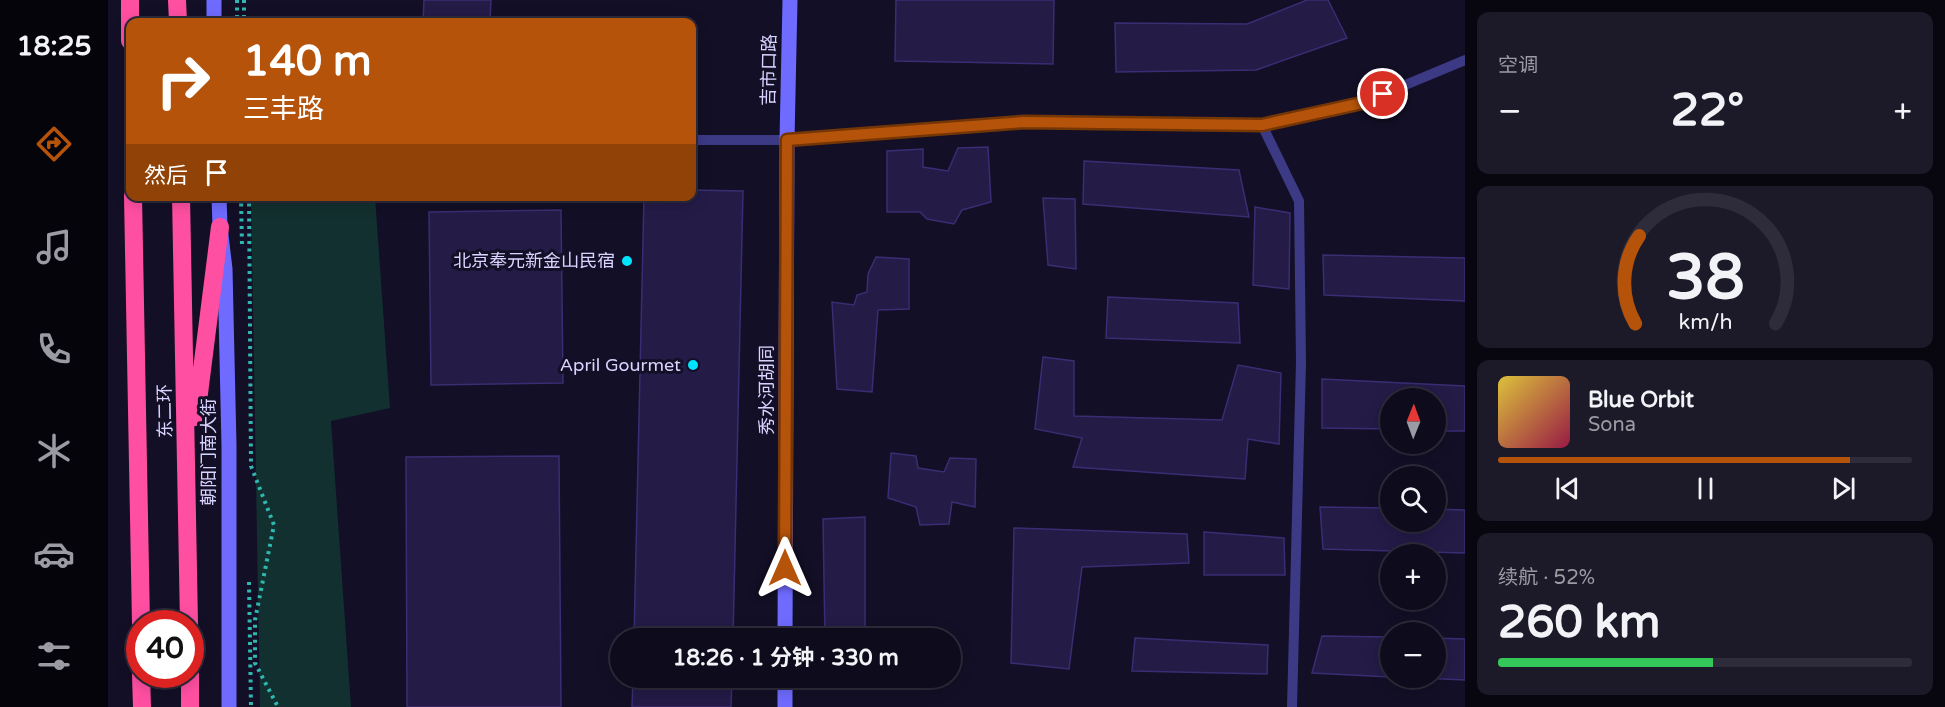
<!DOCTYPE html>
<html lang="zh">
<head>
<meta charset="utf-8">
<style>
	:root { --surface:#0e0b1c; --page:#1c1929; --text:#f1f3f6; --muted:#9b9ba3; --line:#2e2b3b; --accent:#b45309 }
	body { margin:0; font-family:"Varela Round","Noto Sans SC",sans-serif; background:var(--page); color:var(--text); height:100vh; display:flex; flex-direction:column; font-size:22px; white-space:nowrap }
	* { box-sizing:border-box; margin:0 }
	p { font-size:20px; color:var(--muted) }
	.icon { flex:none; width:33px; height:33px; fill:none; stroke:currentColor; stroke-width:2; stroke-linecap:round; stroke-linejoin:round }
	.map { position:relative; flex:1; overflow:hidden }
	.panel { display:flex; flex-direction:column; gap:12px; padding:12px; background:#08060f; width:480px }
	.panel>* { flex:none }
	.banner { position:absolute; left:18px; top:18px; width:570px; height:183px; border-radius:12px; box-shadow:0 3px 15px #0003,0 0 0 2px var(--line); background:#b45309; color:#fff; overflow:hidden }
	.needle { width:39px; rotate:1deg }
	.buttons { position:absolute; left:1272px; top:388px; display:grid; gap:12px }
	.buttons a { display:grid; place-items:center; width:66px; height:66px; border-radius:50%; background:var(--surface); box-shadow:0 3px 15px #0003,0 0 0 2px var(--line); font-size:30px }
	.speed { position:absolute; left:18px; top:610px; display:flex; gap:12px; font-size:30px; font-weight:700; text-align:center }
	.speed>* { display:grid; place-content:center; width:78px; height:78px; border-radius:50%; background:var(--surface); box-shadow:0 3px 15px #0003,0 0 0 2px var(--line); line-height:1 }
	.speed .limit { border:9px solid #d22; background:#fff; color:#111 }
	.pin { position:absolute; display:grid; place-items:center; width:51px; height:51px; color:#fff; margin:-26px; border:3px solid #fff; border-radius:50%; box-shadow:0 2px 6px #0007 }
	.me { position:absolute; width:66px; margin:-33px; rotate:0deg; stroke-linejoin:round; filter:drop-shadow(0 0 4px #0008) }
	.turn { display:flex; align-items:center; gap:21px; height:126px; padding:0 18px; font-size:27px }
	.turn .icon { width:78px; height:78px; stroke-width:2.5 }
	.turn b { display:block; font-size:42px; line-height:51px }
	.then { display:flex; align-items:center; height:57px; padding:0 18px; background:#0003; gap:12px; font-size:22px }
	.big { font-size:45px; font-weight:700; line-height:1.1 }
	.panel .card { flex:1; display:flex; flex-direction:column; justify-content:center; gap:9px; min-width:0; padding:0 21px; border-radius:12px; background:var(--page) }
	.panel .dial { align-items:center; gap:0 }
	.dial svg { height:156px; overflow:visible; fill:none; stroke:var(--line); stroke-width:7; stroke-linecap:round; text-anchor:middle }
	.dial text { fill:var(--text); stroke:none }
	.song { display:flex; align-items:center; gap:18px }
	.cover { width:72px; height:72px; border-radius:9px; background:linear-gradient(135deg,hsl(50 70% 55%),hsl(340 70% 35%)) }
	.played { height:6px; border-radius:3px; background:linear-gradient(90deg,var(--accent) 85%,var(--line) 85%) }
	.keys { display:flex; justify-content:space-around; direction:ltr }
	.heat { display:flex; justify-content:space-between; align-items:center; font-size:33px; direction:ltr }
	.charge { height:9px; border-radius:4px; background:linear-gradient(90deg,#34c759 52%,var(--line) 0) }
	.trip { position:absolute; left:502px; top:628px; width:351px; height:60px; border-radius:30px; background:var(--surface); box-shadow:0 3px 15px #0003,0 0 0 2px var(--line); font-weight:700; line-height:60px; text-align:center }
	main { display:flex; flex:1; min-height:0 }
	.menu { display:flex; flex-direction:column; width:108px; justify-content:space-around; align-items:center; background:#06040b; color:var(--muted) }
	.menu .icon { width:42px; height:42px }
	.menu .active { color:var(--accent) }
	.menu b { font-size:27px; color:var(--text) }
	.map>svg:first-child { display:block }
	.green { fill:#12302f }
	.building { fill:#241b47; stroke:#3b2d73; stroke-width:1.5 }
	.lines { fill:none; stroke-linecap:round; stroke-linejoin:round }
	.path { stroke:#2fb8b0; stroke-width:4; stroke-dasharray:3 4.5; stroke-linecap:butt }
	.lane { stroke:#3d3a85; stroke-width:10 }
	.secondary { stroke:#6f6bff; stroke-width:15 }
	.highway { stroke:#ff4fa3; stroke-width:18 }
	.route-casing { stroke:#753606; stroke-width:15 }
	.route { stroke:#b45309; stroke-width:10 }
	.poi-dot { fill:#00e5ff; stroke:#130f26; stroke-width:2 }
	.labels { text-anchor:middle; stroke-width:6; stroke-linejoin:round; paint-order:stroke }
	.street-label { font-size:18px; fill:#d9d4ff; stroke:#130f26 }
	.poi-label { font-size:18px; fill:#d9d4ff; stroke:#130f26; text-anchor:end }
</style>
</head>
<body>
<main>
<nav class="menu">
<b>18:25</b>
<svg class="icon active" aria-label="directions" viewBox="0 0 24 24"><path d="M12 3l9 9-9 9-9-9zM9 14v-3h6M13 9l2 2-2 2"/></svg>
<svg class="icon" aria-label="music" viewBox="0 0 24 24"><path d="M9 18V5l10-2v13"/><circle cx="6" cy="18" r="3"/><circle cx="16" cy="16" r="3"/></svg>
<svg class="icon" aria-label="phone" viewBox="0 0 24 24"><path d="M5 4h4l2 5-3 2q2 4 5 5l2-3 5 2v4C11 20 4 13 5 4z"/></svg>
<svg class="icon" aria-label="climate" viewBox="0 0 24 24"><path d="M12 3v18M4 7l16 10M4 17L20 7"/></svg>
<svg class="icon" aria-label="car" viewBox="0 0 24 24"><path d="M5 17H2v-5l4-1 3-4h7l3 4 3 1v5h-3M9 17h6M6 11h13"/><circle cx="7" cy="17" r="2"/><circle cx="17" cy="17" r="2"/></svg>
<svg class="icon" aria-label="filters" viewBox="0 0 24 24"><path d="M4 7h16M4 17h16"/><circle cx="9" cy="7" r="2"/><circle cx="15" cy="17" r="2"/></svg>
</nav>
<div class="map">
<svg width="1357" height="707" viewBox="0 0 1357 707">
	<rect width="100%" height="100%" fill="#130f26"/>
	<!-- green -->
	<path class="green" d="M143 197H267L282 408 223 421 243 707H152Z"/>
	<!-- building -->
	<path class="building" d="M316 0H383L382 22H315Z
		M788 0H946L945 64 787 61Z
		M1199 0H1220L1239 38 1148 70 1008 72 1007 23 1139 24Z
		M880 147 883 202 854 210 846 224 819 219 812 212H779V151L815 149V167L840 171 850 148Z
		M976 161 1131 170 1141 217 975 204Z
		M584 190 635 191 625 639H526L536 196H584Z
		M935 198 967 199 968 269 940 265Z
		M1147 207 1182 213 1181 289 1145 285Z
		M453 210 455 383 323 385 321 212Z
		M1215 255 1357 258V301L1216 295Z
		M768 257 801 259V309L770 310 764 392 729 389 724 302 746 305 749 295 759 292 760 274Z
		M1000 297 1130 303 1132 343 998 338Z
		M935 357 966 361V416L1114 420 1130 365 1173 373 1171 444 1140 439 1137 479 965 467 974 438 927 429Z
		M1214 379 1357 386V431H1328V399H1282V429L1214 428Z
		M783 453 808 456 810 468 836 472 842 458 868 459 867 507 844 502 841 524 812 525 808 507 780 498Z
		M451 456 453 707H299L298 457Z
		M1212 507 1282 508V522H1328V509L1357 510V553L1215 549Z
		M757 517V639H717L715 519Z
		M906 528 1079 534 1081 563 974 567 961 669 903 663Z
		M1096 532 1176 538 1177 575H1096Z
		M1214 636 1282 637V677L1204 673Z
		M1027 638 1160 645 1159 674 1024 671Z
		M1328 638 1357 639V680L1312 678H1328Z
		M525 678H624L623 707H524Z
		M718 678H757V688L718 686Z"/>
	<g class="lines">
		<!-- path -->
		<path class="path" d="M129 0V22
			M136 0V22
			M133 196 134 247
			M141 196 143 466 166 525 147 620V663L170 707
			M141 582 143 707"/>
		<!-- lane -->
		<path class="lane" d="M1154 125 1191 201 1193 362 1184 707
			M584 140H679L916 121 1154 125 1254 103 1357 60"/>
		<!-- secondary -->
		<path class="secondary" d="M106 0V22
			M111 196 112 227 117 269 121 446V707
			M677 639 679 140 682 0
			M677 707V678"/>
		<!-- highway -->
		<path class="highway" d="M22 0V41
			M69 0 70 22
			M25 196 33 624
			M73 196 81 624
			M88 417 112 227
			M33 675 34 707
			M82 675V707"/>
	</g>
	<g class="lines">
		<defs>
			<path id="route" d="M677 568 679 140 916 122 1154 125 1254 103 1275 94"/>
		</defs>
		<!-- route casing -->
		<use href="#route" class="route-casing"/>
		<!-- route -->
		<use href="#route" class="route"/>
	</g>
	<!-- markers -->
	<g class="poi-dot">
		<circle cx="519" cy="261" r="6"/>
		<circle cx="585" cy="365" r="6"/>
	</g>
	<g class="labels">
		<!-- street labels -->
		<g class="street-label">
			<text transform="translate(661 70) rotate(-89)" y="6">吉市口路</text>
			<text transform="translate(659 390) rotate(-90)" y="6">秀水河胡同</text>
			<text transform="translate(57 411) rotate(-91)" y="6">东二环</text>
			<text transform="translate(101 452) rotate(-90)" y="6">朝阳门南大街</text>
		</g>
		<!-- poi labels -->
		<g class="poi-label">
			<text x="507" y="267">北京奉元新金山民宿</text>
			<text x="573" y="371">April Gourmet</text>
		</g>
	</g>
</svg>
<div class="buttons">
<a><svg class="needle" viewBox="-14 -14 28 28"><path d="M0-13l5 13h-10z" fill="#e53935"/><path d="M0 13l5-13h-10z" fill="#9b9ba3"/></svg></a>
<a><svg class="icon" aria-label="search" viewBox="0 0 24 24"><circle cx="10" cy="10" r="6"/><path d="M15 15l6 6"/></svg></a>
<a>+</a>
<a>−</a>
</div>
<div class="speed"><div class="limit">40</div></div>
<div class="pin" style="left:1275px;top:94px;background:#d93025"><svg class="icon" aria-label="arrive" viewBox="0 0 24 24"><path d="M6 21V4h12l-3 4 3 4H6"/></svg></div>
<svg class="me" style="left:677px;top:568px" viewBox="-20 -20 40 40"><path d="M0-17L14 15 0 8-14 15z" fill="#b45309" stroke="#fff" stroke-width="4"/></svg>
<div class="trip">18:26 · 1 分钟 · 330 m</div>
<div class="banner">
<div class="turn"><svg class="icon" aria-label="right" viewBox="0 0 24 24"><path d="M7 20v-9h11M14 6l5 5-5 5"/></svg><div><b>140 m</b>三丰路</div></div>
<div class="then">然后<svg class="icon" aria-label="arrive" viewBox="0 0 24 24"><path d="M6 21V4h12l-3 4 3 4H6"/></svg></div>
</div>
</div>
<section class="panel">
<div class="card"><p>空调</p>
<div class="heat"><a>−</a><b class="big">22°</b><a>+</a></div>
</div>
<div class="card dial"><svg viewBox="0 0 100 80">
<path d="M14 69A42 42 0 1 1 86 69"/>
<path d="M14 69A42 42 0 0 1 16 24" stroke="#b45309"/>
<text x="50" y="56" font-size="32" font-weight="700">38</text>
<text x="50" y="72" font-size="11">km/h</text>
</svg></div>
<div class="card">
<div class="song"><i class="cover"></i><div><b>Blue Orbit</b><p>Sona</p></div></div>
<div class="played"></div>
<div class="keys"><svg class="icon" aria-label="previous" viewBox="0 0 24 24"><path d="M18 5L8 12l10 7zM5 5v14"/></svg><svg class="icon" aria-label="pause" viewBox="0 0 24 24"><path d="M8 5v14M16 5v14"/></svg><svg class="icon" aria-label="next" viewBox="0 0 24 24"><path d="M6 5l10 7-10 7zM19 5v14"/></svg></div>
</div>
<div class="card"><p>续航 · 52%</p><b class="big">260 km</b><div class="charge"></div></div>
</section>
</main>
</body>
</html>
